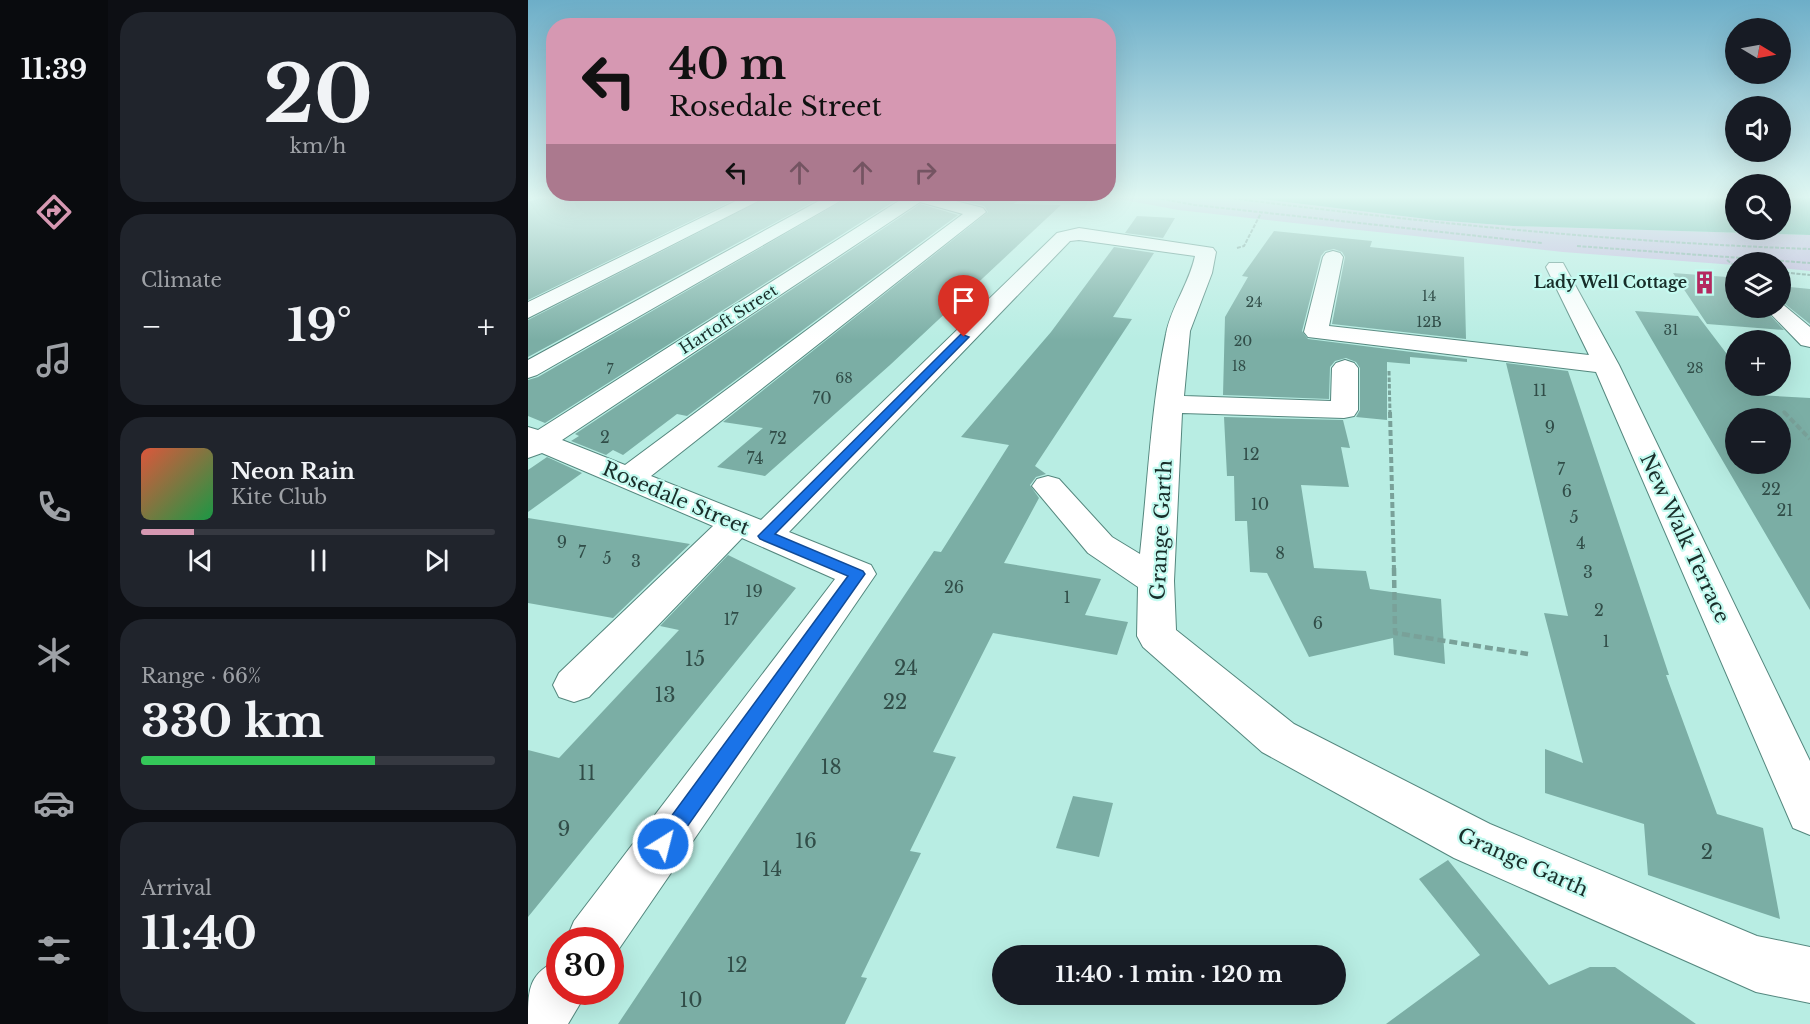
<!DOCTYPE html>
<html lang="en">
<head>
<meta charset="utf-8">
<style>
	:root { --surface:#171b24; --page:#20242c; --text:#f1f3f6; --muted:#9ea1a6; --line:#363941; --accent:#d698b2 }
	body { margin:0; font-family:"Libre Baskerville",serif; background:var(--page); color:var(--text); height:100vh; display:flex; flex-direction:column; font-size:22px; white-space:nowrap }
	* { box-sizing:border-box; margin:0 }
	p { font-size:20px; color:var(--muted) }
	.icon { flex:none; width:33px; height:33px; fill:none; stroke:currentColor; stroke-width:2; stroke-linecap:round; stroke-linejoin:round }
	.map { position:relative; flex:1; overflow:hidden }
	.sheet { display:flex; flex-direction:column; gap:12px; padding:12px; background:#0d0f14; width:420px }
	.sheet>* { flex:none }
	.hud { position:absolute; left:18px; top:18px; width:570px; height:183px; border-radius:24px; box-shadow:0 6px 24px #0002; background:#d698b2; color:#111; overflow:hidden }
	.needle { width:39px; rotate:100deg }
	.buttons { position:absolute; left:1197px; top:18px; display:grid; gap:12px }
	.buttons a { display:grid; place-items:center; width:66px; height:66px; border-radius:50%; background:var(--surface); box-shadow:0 6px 24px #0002; font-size:30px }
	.speed { position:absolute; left:18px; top:927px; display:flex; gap:12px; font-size:30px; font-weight:700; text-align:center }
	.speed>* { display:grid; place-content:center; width:78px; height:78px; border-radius:50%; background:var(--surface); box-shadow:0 6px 24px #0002; line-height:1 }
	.speed .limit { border:9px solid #d22; background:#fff; color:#111 }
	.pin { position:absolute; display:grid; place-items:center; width:51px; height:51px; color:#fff; margin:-62px -26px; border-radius:50% 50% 50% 0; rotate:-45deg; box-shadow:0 0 6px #0007 }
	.pin .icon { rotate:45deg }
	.me { position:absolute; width:66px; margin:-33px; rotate:36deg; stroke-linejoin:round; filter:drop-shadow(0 0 4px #0008) }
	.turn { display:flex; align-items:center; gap:21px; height:126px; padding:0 24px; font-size:27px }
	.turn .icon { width:78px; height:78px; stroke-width:2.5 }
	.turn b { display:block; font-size:42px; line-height:51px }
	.lanes { display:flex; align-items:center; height:57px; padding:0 24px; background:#0003; justify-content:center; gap:30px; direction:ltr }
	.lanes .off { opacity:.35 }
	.big { font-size:45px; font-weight:700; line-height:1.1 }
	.sheet .widget { flex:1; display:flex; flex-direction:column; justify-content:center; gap:9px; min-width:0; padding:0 21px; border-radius:24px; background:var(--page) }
	.sheet .dial { align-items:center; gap:0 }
	.dial b { font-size:78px; line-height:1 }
	.song { display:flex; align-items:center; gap:18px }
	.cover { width:72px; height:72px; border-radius:9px; background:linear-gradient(135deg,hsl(10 70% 55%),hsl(140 70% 35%)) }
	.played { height:6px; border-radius:3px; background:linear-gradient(90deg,var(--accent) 15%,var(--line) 15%) }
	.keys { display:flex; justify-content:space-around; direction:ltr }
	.heat { display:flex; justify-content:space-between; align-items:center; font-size:33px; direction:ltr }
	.charge { height:9px; border-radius:4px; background:linear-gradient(90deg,#34c759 66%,var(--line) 0) }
	.trip { position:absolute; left:464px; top:945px; width:354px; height:60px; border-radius:30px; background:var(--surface); box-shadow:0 6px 24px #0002; font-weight:700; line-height:60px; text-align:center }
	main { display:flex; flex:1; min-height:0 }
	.menu { display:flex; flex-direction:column; width:108px; justify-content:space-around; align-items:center; background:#090b0e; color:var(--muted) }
	.menu .icon { width:42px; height:42px }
	.menu .selected { color:var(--accent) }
	.menu b { font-size:27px; color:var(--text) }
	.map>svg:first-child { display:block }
	.green { fill:#c4b4dd }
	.water { fill:#54a598 }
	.building { fill:#7baea5; fill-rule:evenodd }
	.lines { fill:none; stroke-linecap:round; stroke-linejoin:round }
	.minor-casing { stroke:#54877e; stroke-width:2 }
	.path-far3 { stroke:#79a199; stroke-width:2; stroke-dasharray:4 1.5; stroke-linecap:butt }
	.path-far2 { stroke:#79a199; stroke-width:3; stroke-dasharray:4.5 2; stroke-linecap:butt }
	.path-far1 { stroke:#79a199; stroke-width:4; stroke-dasharray:6 3; stroke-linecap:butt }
	.path { stroke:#79a199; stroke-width:4.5; stroke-dasharray:8 4; stroke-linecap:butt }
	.minor { fill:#fff; fill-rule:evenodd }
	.route { fill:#1a73e8; stroke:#114b97; stroke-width:1.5 }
	.labels { text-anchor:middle; stroke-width:4.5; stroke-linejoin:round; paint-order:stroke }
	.far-number-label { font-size:14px; fill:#314d48 }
	.far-poi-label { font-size:16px; font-weight:bold; fill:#182d29; stroke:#c5fbf1; text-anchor:end }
	.far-street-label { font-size:16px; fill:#182d29; stroke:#c5fbf1 }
	.number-label { font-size:16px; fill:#314d48 }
	.street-label { font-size:20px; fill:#182d29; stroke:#c5fbf1 }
	.near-number-label { font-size:20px; fill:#314d48 }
</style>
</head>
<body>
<main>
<nav class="menu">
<b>11:39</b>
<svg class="icon selected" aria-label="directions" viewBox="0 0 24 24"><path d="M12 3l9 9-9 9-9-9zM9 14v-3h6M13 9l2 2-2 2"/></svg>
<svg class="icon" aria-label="music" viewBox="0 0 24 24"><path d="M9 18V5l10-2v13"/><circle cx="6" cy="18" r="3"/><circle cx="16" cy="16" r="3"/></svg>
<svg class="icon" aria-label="phone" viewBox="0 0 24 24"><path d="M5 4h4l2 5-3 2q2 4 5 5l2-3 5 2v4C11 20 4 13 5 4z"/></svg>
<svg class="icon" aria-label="climate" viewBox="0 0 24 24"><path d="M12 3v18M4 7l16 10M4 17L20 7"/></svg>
<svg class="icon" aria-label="car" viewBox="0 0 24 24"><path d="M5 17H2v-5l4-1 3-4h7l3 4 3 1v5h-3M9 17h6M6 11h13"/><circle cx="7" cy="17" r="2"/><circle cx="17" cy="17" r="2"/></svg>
<svg class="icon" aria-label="filters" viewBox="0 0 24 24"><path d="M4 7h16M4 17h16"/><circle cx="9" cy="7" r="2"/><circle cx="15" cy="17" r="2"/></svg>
</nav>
<section class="sheet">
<div class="widget dial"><b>20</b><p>km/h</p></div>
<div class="widget"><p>Climate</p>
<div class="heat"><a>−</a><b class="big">19°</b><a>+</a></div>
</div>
<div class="widget">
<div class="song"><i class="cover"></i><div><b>Neon Rain</b><p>Kite Club</p></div></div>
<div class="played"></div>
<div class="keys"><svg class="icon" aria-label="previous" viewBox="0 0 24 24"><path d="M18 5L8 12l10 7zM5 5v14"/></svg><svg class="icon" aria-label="pause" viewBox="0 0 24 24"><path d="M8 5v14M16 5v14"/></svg><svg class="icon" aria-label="next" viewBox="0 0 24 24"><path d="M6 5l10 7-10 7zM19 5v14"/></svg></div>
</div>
<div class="widget"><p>Range · 66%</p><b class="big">330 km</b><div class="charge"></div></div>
<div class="widget"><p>Arrival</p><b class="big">11:40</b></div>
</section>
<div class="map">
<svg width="1282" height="1024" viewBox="0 0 1282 1024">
	<rect width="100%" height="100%" fill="#b8ede3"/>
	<!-- green -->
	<path class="green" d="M581 197H718L907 220 985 226 1282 235V271L1253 268 1252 262H1208L1207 265 1035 252 766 223 650 210Z"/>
	<!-- water -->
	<path class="water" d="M718 197H1207L1208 230H1252L1253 197H1282V235L985 226 907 220Z"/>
	<!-- building -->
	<path class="building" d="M15 197H212L0 300V202Z
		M240 197H294L0 357V320Z
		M321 197H373L17 423 0 416V380L10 377Z
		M420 197H497L485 204 533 205 362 365 237 476 189 467 235 428 195 422 460 212 456 206Z
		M392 204 430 215 159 416 149 414 95 455 85 450 78 455 43 441 51 436 47 434Z
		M609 216 647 218 635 238 597 233Z
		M746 231 844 241 842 247 936 257 938 339 804 324 817 257 814 252 806 249 797 251 793 256 774 331 780 339 939 359V362L882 357V364L859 362V420L828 417 832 410V368L828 362 818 358 807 361 802 367 801 399 695 395 697 317 720 277 714 276Z
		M586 247 626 253 585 317 604 319 507 466 518 474 508 477 502 485 511 498 476 563 573 579 557 615 600 622 589 655 465 633 405 752 428 757 382 851 393 853 333 977 339 978 317 1024H90L406 551 413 552 481 445 433 437 523 332Z
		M1145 273 1199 277 1208 282V308H1235L1256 330 1179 324Z
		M1252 286 1282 289V324L1252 300Z
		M1107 311 1170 316 1208 366V386H1222L1229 395 1282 398V610ZM1208 418H1252V464H1208Z
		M978 363 1040 371 1141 675H1138L1189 814 1235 828 1252 919 1120 875 1116 824 1017 793V749L1055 763 1016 613 1040 616Z
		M696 417 815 420 822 448 813 447 821 487 773 485 786 568 838 571 842 589 913 599 917 664 866 655 865 638 781 657 739 573 722 572 719 521H707L706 476H699Z
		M19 457 54 473 0 512V470Z
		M0 518 138 540 162 544 85 618 0 603Z
		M200 555 268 588 0 917V750L31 758 151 630 132 626Z
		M545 796 585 803 571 857 528 848Z
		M920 860 1021 985 1062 967H1087L1168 1024H858L952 955 891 879Z"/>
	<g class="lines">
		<defs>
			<path id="minor" d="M216 197H238L0 318V302Z
				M298 197H319L9 375 0 378V360Z
				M377 197H412L455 208 458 212 123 476 233 520 529 233 551 228 685 248 688 252 684 273 662 331 656 396 803 401 804 368 808 363 817 360 826 363 830 368V410L826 416 816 418 654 413 646 581 648 630 766 724 962 824 1229 936 1282 947V1003L1228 992 926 858 734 752 615 647 609 636 610 587 560 553 504 486 509 479 520 476 531 479 584 537 612 554C620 481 623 406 638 334 643 307 661 284 667 256L551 240 542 241 261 532 343 565 348 574 84 959 82 940H38L46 921 307 579 214 538 61 697 46 702 31 697 25 685 31 673 185 526 14 453 0 458V427L10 430ZM392 202 435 214 97 465 34 440Z
				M805 251 812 253 815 257 801 326 1061 355 1018 267 1021 263H1035L1091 365 1282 761V835L1265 828 1068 372 780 337 776 332 795 257 798 253Z
				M1252 302 1282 327V347L1273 345 1237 308H1252Z
				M32 959V992H59L40 1024H0C0 988 0 974 32 959Z"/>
		</defs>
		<!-- minor casing -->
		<use href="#minor" class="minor-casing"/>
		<!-- path-far3 -->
		<path class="path-far3" d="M622 197 667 205 1014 243
			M694 197C890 222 1085 242 1282 249
			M1049 246 1282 263
			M709 248 716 246 733 213
			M1199 260 1208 267
			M1252 272 1282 275"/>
		<!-- path-far2 -->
		<path class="path-far2" d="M861 371 862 414
			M1255 411 1258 414"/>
		<!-- path-far1 -->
		<path class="path-far1" d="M862 412 866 570
			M1256 412 1282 439"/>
		<!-- path -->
		<path class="path" d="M866 568 867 633 1000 654"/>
		<!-- minor -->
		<use href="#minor" class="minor"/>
	</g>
	<!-- sky -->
	<linearGradient id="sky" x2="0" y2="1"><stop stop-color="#6daec8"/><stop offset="0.58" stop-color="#dff7f2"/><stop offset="1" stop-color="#dff7f2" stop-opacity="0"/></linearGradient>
	<rect width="1282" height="340" fill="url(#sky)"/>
	<!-- route -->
	<path class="route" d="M433 334 441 337 247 534 335 571 337 574 142 851 135 854 128 851 125 844 128 837 320 576 232 539 230 536Z"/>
	<!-- icons -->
	<defs>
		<symbol id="building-bare" viewBox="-9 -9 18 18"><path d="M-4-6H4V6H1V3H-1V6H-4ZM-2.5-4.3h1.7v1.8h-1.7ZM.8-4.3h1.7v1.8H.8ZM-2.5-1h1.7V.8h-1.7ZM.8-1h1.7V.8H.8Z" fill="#b42860" stroke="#c5fbf1" stroke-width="2.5" paint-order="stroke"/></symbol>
	</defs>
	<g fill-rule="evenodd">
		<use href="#building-bare" x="1160" y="266" width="33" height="33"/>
	</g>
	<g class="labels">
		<!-- far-number labels -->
		<g class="far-number-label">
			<text x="901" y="301">14</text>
			<text x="726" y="307">24</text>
			<text x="901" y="327">12B</text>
			<text x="1143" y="335">31</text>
			<text x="715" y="346">20</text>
			<text x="711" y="371">18</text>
			<text x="1167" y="373">28</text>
			<text x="82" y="374">7</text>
			<text x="316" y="383">68</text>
		</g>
		<!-- far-poi labels -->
		<g class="far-poi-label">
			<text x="1159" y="288">Lady Well Cottage</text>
		</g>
		<!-- far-street labels -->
		<g class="far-street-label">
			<text transform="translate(200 319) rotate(-33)" y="6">Hartoft Street</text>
		</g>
		<!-- number labels -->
		<g class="number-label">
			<text x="1012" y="396">11</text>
			<text x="294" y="404">70</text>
			<text x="1022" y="433">9</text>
			<text x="77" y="443">2</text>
			<text x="250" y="444">72</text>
			<text x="723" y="460">12</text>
			<text x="227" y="464">74</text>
			<text x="1033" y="475">7</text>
			<text x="1243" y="495">22</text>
			<text x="1039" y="497">6</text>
			<text x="732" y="510">10</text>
			<text x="1257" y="516">21</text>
			<text x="1046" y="523">5</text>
			<text x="34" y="548">9</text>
			<text x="1053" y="549">4</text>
			<text x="54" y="558">7</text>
			<text x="752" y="559">8</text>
			<text x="79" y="564">5</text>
			<text x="108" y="567">3</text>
			<text x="1060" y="578">3</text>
			<text x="426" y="593">26</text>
			<text x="226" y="597">19</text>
			<text x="539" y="603">1</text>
			<text x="1071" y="616">2</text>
			<text x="203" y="625">17</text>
			<text x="790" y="629">6</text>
			<text x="1078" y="647">1</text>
		</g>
		<!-- street labels -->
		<g class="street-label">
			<text transform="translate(148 498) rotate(23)" y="7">Rosedale Street</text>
			<text transform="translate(633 530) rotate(-87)" y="7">Grange Garth</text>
			<text transform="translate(1157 538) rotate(65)" y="7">New Walk Terrace</text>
			<text transform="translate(995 862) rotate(24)" y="7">Grange Garth</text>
		</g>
		<!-- near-number labels -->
		<g class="near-number-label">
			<text x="167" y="666">15</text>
			<text x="378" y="675">24</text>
			<text x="137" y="702">13</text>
			<text x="367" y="709">22</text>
			<text x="303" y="774">18</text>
			<text x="59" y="780">11</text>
			<text x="36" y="836">9</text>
			<text x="278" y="848">16</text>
			<text x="1179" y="859">2</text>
			<text x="244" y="876">14</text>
			<text x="209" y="972">12</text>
			<text x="163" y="1007">10</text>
		</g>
	</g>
</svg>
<div class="buttons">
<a><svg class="needle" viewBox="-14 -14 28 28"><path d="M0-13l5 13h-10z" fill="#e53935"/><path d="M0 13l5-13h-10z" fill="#9ea1a6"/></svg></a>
<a><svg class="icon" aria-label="sound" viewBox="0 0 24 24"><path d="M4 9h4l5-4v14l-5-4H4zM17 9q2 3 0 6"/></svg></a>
<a><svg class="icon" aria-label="search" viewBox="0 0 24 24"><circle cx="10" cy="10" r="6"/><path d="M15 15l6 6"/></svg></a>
<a><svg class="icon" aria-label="layers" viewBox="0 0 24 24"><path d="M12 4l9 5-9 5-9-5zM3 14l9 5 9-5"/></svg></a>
<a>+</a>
<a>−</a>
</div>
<div class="speed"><div class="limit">30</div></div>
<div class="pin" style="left:436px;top:337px;background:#d93025"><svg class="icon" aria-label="arrive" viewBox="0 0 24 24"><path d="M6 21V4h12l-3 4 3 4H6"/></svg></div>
<svg class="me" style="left:135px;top:844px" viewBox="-20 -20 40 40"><circle r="17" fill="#1a73e8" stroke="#fff" stroke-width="3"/><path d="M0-11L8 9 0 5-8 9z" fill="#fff"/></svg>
<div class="trip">11:40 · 1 min · 120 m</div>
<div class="hud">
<div class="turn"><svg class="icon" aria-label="left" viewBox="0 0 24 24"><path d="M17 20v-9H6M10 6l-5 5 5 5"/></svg><div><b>40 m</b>Rosedale Street</div></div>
<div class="lanes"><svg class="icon" aria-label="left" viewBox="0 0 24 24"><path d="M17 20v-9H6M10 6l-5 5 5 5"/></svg><svg class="icon off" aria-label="ahead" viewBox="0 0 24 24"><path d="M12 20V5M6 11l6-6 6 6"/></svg><svg class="icon off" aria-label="ahead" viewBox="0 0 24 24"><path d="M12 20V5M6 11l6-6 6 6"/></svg><svg class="icon off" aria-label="right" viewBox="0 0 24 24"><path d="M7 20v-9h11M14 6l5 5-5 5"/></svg></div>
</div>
</div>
</main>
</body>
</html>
